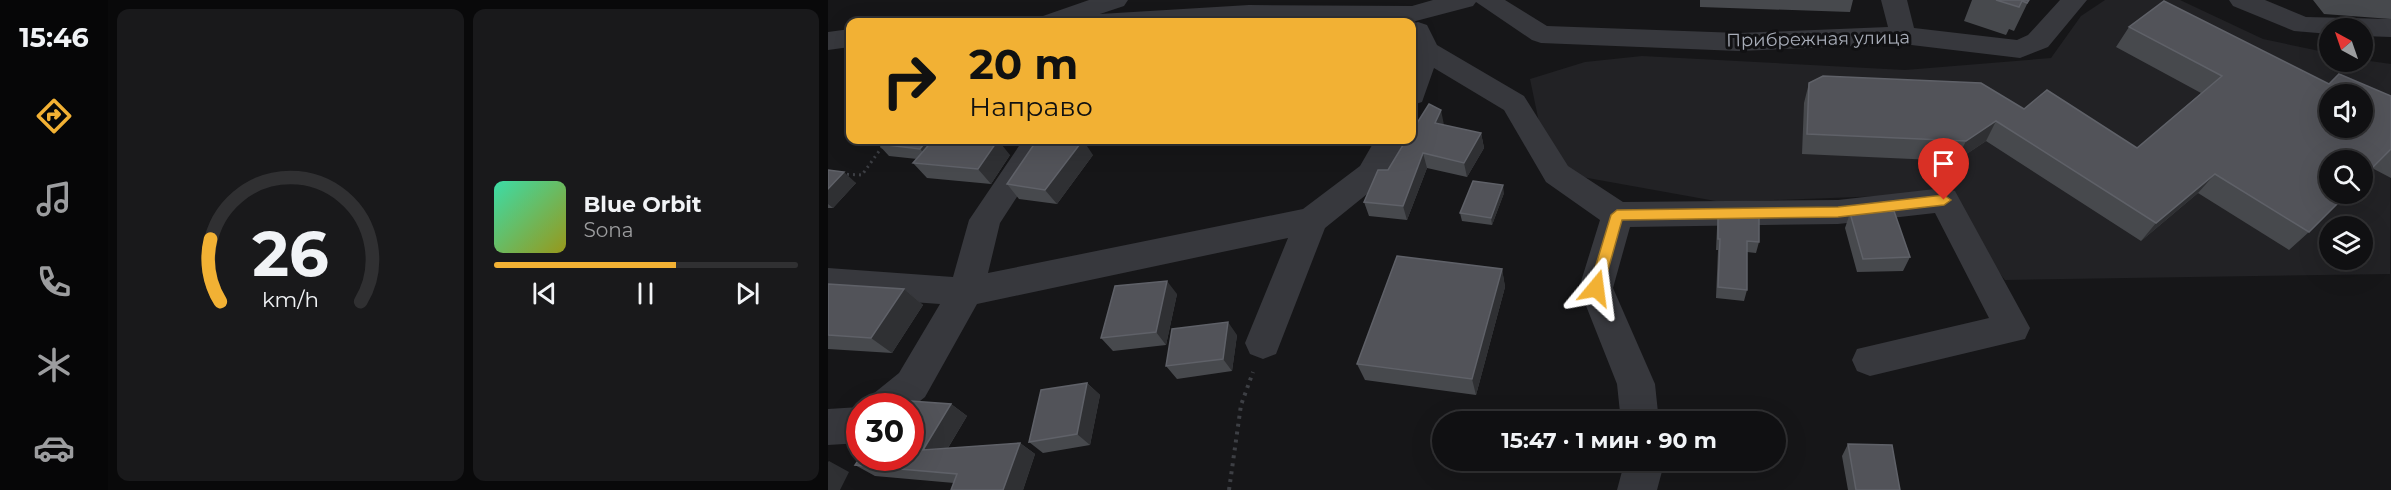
<!DOCTYPE html>
<html lang="ru">
<head>
<meta charset="utf-8">
<style>
	:root { --surface:#101012; --page:#19191b; --text:#f1f3f6; --muted:#9c9d9f; --line:#303032; --accent:#f2b134 }
	body { margin:0; font-family:Montserrat,sans-serif; background:var(--page); color:var(--text); height:100vh; display:flex; flex-direction:column; font-size:22px; white-space:nowrap }
	* { box-sizing:border-box; margin:0 }
	p { font-size:20px; color:var(--muted) }
	.icon { flex:none; width:33px; height:33px; fill:none; stroke:currentColor; stroke-width:2; stroke-linecap:round; stroke-linejoin:round }
	.map { position:relative; flex:1; overflow:hidden }
	.side { display:flex; flex-direction:column; gap:9px; padding:9px; background:#09090a; width:720px }
	.side>* { flex:none }
	.guide { position:absolute; left:18px; top:18px; width:570px; height:126px; border-radius:12px; box-shadow:0 6px 24px #0002,0 0 0 2px var(--line); background:#f2b134; color:#111; overflow:hidden }
	.needle { width:39px; rotate:320deg }
	.tools { position:absolute; left:1491px; top:18px; display:grid; gap:12px }
	.tools a { display:grid; place-items:center; width:54px; height:54px; border-radius:50%; background:var(--surface); box-shadow:0 6px 24px #0002,0 0 0 2px var(--line); font-size:30px }
	.speed { position:absolute; left:18px; top:393px; display:flex; gap:12px; font-size:30px; font-weight:700; text-align:center }
	.speed>* { display:grid; place-content:center; width:78px; height:78px; border-radius:50%; background:var(--surface); box-shadow:0 6px 24px #0002,0 0 0 2px var(--line); line-height:1 }
	.speed .limit { border:9px solid #d22; background:#fff; color:#111 }
	.pin { position:absolute; display:grid; place-items:center; width:51px; height:51px; color:#fff; margin:-62px -26px; border-radius:50% 50% 50% 0; rotate:-45deg; box-shadow:0 0 6px #0007 }
	.pin .icon { rotate:45deg }
	.me { position:absolute; width:66px; margin:-33px; rotate:16deg; stroke-linejoin:round; filter:drop-shadow(0 0 4px #0008) }
	.turn { display:flex; align-items:center; gap:21px; height:126px; padding:0 24px; font-size:27px }
	.turn .icon { width:78px; height:78px; stroke-width:2.5 }
	.turn b { display:block; font-size:42px; line-height:51px }
	.side .tile { flex:1; display:flex; flex-direction:column; justify-content:center; gap:9px; min-width:0; padding:0 21px; border-radius:12px; background:var(--page) }
	.side .dial { align-items:center; gap:0 }
	.dial svg { height:156px; overflow:visible; fill:none; stroke:var(--line); stroke-width:7; stroke-linecap:round; text-anchor:middle }
	.dial text { fill:var(--text); stroke:none }
	.song { display:flex; align-items:center; gap:18px }
	.cover { width:72px; height:72px; border-radius:9px; background:linear-gradient(135deg,hsl(160 70% 55%),hsl(60 70% 35%)) }
	.played { height:6px; border-radius:3px; background:linear-gradient(90deg,var(--accent) 60%,var(--line) 60%) }
	.keys { display:flex; justify-content:space-around; direction:ltr }
	.side .tiles { flex:1; display:grid; gap:9px; grid-template-columns:repeat(2,1fr) }
	.trip { position:absolute; left:604px; top:411px; width:354px; height:60px; border-radius:30px; background:var(--surface); box-shadow:0 6px 24px #0002,0 0 0 2px var(--line); font-weight:700; line-height:60px; text-align:center }
	main { display:flex; flex:1; min-height:0 }
	.tabs { display:flex; flex-direction:column; width:108px; justify-content:space-around; align-items:center; background:#060607; color:var(--muted) }
	.tabs .icon { width:42px; height:42px }
	.tabs .active { color:var(--accent) }
	.tabs b { font-size:27px; color:var(--text) }
	.map>svg:first-child { display:block }
	.built { fill:#222225; fill-rule:evenodd }
	.lines { fill:none; stroke-linecap:round; stroke-linejoin:round }
	.path-far1 { stroke:#3d3f44; stroke-width:3; stroke-dasharray:2 4; stroke-linecap:butt }
	.path { stroke:#3d3f44; stroke-width:4; stroke-dasharray:3 5; stroke-linecap:butt }
	.minor { fill:#37383d; fill-rule:evenodd }
	.wall { fill:#47494d }
	.shaded-wall { fill:#2f3033 }
	.building { fill:#525359; stroke:#5f6168; stroke-width:1.5; fill-rule:evenodd }
	.route { fill:#f2b134; stroke:#9d7322; stroke-width:1.5 }
	.labels { text-anchor:middle; stroke-width:6; stroke-linejoin:round; paint-order:stroke }
	.street-label { font-size:18px; fill:#a8adb8; stroke:#111113 }
</style>
</head>
<body>
<main>
<nav class="tabs">
<b>15:46</b>
<svg class="icon active" aria-label="directions" viewBox="0 0 24 24"><path d="M12 3l9 9-9 9-9-9zM9 14v-3h6M13 9l2 2-2 2"/></svg>
<svg class="icon" aria-label="music" viewBox="0 0 24 24"><path d="M9 18V5l10-2v13"/><circle cx="6" cy="18" r="3"/><circle cx="16" cy="16" r="3"/></svg>
<svg class="icon" aria-label="phone" viewBox="0 0 24 24"><path d="M5 4h4l2 5-3 2q2 4 5 5l2-3 5 2v4C11 20 4 13 5 4z"/></svg>
<svg class="icon" aria-label="climate" viewBox="0 0 24 24"><path d="M12 3v18M4 7l16 10M4 17L20 7"/></svg>
<svg class="icon" aria-label="car" viewBox="0 0 24 24"><path d="M5 17H2v-5l4-1 3-4h7l3 4 3 1v5h-3M9 17h6M6 11h13"/><circle cx="7" cy="17" r="2"/><circle cx="17" cy="17" r="2"/></svg>
</nav>
<section class="side">
<div class="tiles">
<div class="tile dial"><svg viewBox="0 0 100 80">
<path d="M14 69A42 42 0 1 1 86 69"/>
<path d="M14 69A42 42 0 0 1 9 37" stroke="#f2b134"/>
<text x="50" y="56" font-size="32" font-weight="700">26</text>
<text x="50" y="72" font-size="11">km/h</text>
</svg></div>
<div class="tile">
<div class="song"><i class="cover"></i><div><b>Blue Orbit</b><p>Sona</p></div></div>
<div class="played"></div>
<div class="keys"><svg class="icon" aria-label="previous" viewBox="0 0 24 24"><path d="M18 5L8 12l10 7zM5 5v14"/></svg><svg class="icon" aria-label="pause" viewBox="0 0 24 24"><path d="M8 5v14M16 5v14"/></svg><svg class="icon" aria-label="next" viewBox="0 0 24 24"><path d="M6 5l10 7-10 7zM19 5v14"/></svg></div>
</div>
</div>
</section>
<div class="map">
<svg width="1563" height="490" viewBox="0 0 1563 490">
	<rect width="100%" height="100%" fill="#161618"/>
	<!-- built -->
	<path class="built" d="M1277 0H1352L1435 39 1501 53 1502 62 1535 60 1563 64 1562 274 1177 280 1109 194 893 202 743 175 713 132 702 79 757 62 814 56 1077 70 1223 58 1253 16ZM1502 94H1534V128H1502ZM1502 160H1534V194H1502ZM1502 226H1534V260H1502Z"/>
	<g class="lines">
		<!-- path-far1 -->
		<path class="path-far1" d="M13 174 34 175 59 140"/>
		<!-- path -->
		<path class="path" d="M401 490 413 405 425 372"/>
		<!-- minor -->
		<path class="minor" d="M261 0H300L296 6 272 14 421 5 584 6 605 0H677L719 26 911 33 1060 27 1053 0H1079L1086 28 1189 40 1200 35 1232 0H1259L1220 47 1192 58 1075 44 911 51 713 43 704 40 648 2 645 6 584 22H262L265 17 249 22H211L215 16Z
			M1401 0H1437L1478 17 1563 19V37L1534 36V28H1502V34L1466 31 1405 6Z
			M590 22 599 25 609 45 696 96 740 166 795 202 1010 200 1116 188 1127 191 1202 328 1197 339 1042 376 1029 371 1024 360 1029 349 1161 318 1107 213 1010 224 802 227 785 288 827 384 831 422H793L789 384 751 288 772 220 718 182 676 110 606 68 594 102 584 105V24Z
			M22 29V47L0 50V32Z
			M195 140H226L172 223 160 273 475 209 532 166 547 140H577L554 182 497 228 448 354 435 359 422 354 417 343 460 238 149 304 97 397 82 409V406H39L45 394 71 373 112 304 0 296V268L125 277 141 220Z
			M32 407V443L0 445V409Z
			M797 460H837L829 490H789Z"/>
	</g>
	<!-- wall -->
	<path class="wall" d="M872 0H1025L1022 12 872 7Z
		M1144 0H1201L1186 31 1181 29 1178 35 1136 21Z
		M1485 0H1563V19L1496 14Z
		M1301 27 1501 84 1563 96V178L1544 168 1481 232 1461 250 1370 193 1313 241 1158 141 1128 161 974 154 976 103 981 83 1196 109 1309 148 1373 93 1288 47Z
		M616 125 653 133 656 148 639 177 599 168 579 220 541 216 536 202 560 170Z
		M50 144 182 155 163 184 99 178 85 163 89 159 61 156Z
		M265 155 229 204 191 199 179 184Z
		M0 170 28 183 5 208H0Z
		M676 193 664 225 634 221 632 213Z
		M1022 213 1082 257 1075 271 1029 272 1017 228Z
		M890 216 931 242 928 253 919 252V290L916 301 888 298 890 250H888L889 228Z
		M674 269 677 287 648 395 537 380 529 364Z
		M0 284 76 289 95 305 64 353 0 349Z
		M349 294 338 345 285 351 273 338Z
		M409 335 404 371 349 379 338 366Z
		M259 383 272 395 262 445 215 453 201 442Z
		M123 404 139 416 120 448 192 443 207 454 195 490H123L126 483 47 476 27 465Z
		M1020 444 1072 490H1020L1014 456Z"/>
	<!-- shaded-wall -->
	<path class="shaded-wall" d="M613 110 616 125 607 123Z
		M1168 121 1158 141 1128 161 1138 141Z
		M653 133 656 148 639 177 636 163Z
		M99 140H118L103 160 92 149Z
		M170 140 182 155 163 184 150 169Z
		M255 140 265 155 229 204 217 190Z
		M595 153 599 168 579 220 575 206Z
		M16 172 28 183 5 208 0 204V189Z
		M1387 174 1370 193 1313 241 1328 223Z
		M675 185 676 193 664 225 663 218Z
		M674 269 677 287 648 395 644 379Z
		M339 281 349 294 338 345 328 332Z
		M76 289 95 305 64 353 43 338Z
		M400 322 409 335 404 371 395 359Z
		M259 383 272 395 262 445 249 434Z
		M123 404 139 416 112 461 95 450Z
		M192 443 207 454 195 490H175Z
		M1 461 21 472 12 490H0V462Z"/>
	<!-- building -->
	<path class="building" d="M1168 0H1201L1199 3 1194 1 1191 7Z
		M1336 1 1501 84 1511 74 1563 96V149L1534 178V160H1502V194H1519L1481 232 1387 174 1328 223 1168 121 1138 141 979 134 981 83 995 76 1153 83 1196 109 1219 90 1309 148 1394 76 1301 27ZM1502 94H1534V128H1502Z
		M601 104 613 110 607 123 653 133 636 163 595 153 575 206 536 202 550 170H560L578 140H584V131Z
		M54 140H99L92 149 50 144Z
		M105 140H170L150 169 85 163Z
		M209 140H255L217 190 179 184Z
		M0 170 16 172 0 189Z
		M645 181 675 185 663 218 632 213Z
		M1066 211 1082 257 1035 259 1022 213Z
		M890 216H931V242L919 241V290L890 287 892 239H890Z
		M569 256 674 269 644 379 529 364Z
		M339 281 328 332 273 338 287 286Z
		M0 284 76 289 43 338 0 335Z
		M400 322 395 359 338 366 344 329Z
		M259 383 249 434 201 442 213 390Z
		M69 400 123 404 95 450 192 443 175 490H123L129 474 27 465 32 458H82V406H65Z
		M1020 444 1064 445 1072 490H1028Z"/>
	<!-- route -->
	<path class="route" d="M1116 195 1123 200 1116 205 1010 217 794 220 775 288 773 292H763L761 288 783 215 789 210 1010 207Z"/>
	<g class="labels">
		<!-- street labels -->
		<g class="street-label">
			<text transform="translate(990 39) rotate(-1)" y="6">Прибрежная улица</text>
		</g>
	</g>
</svg>
<div class="tools">
<a><svg class="needle" viewBox="-14 -14 28 28"><path d="M0-13l5 13h-10z" fill="#e53935"/><path d="M0 13l5-13h-10z" fill="#9c9d9f"/></svg></a>
<a><svg class="icon" aria-label="sound" viewBox="0 0 24 24"><path d="M4 9h4l5-4v14l-5-4H4zM17 9q2 3 0 6"/></svg></a>
<a><svg class="icon" aria-label="search" viewBox="0 0 24 24"><circle cx="10" cy="10" r="6"/><path d="M15 15l6 6"/></svg></a>
<a><svg class="icon" aria-label="layers" viewBox="0 0 24 24"><path d="M12 4l9 5-9 5-9-5zM3 14l9 5 9-5"/></svg></a>
</div>
<div class="speed"><div class="limit">30</div></div>
<div class="pin" style="left:1116px;top:200px;background:#d93025"><svg class="icon" aria-label="arrive" viewBox="0 0 24 24"><path d="M6 21V4h12l-3 4 3 4H6"/></svg></div>
<svg class="me" style="left:768px;top:288px" viewBox="-20 -20 40 40"><path d="M0-17L14 15 0 8-14 15z" fill="#f2b134" stroke="#fff" stroke-width="4"/></svg>
<div class="trip">15:47 · 1 мин · 90 m</div>
<div class="guide">
<div class="turn"><svg class="icon" aria-label="right" viewBox="0 0 24 24"><path d="M7 20v-9h11M14 6l5 5-5 5"/></svg><div><b>20 m</b>Направо</div></div>
</div>
</div>
</main>
</body>
</html>
